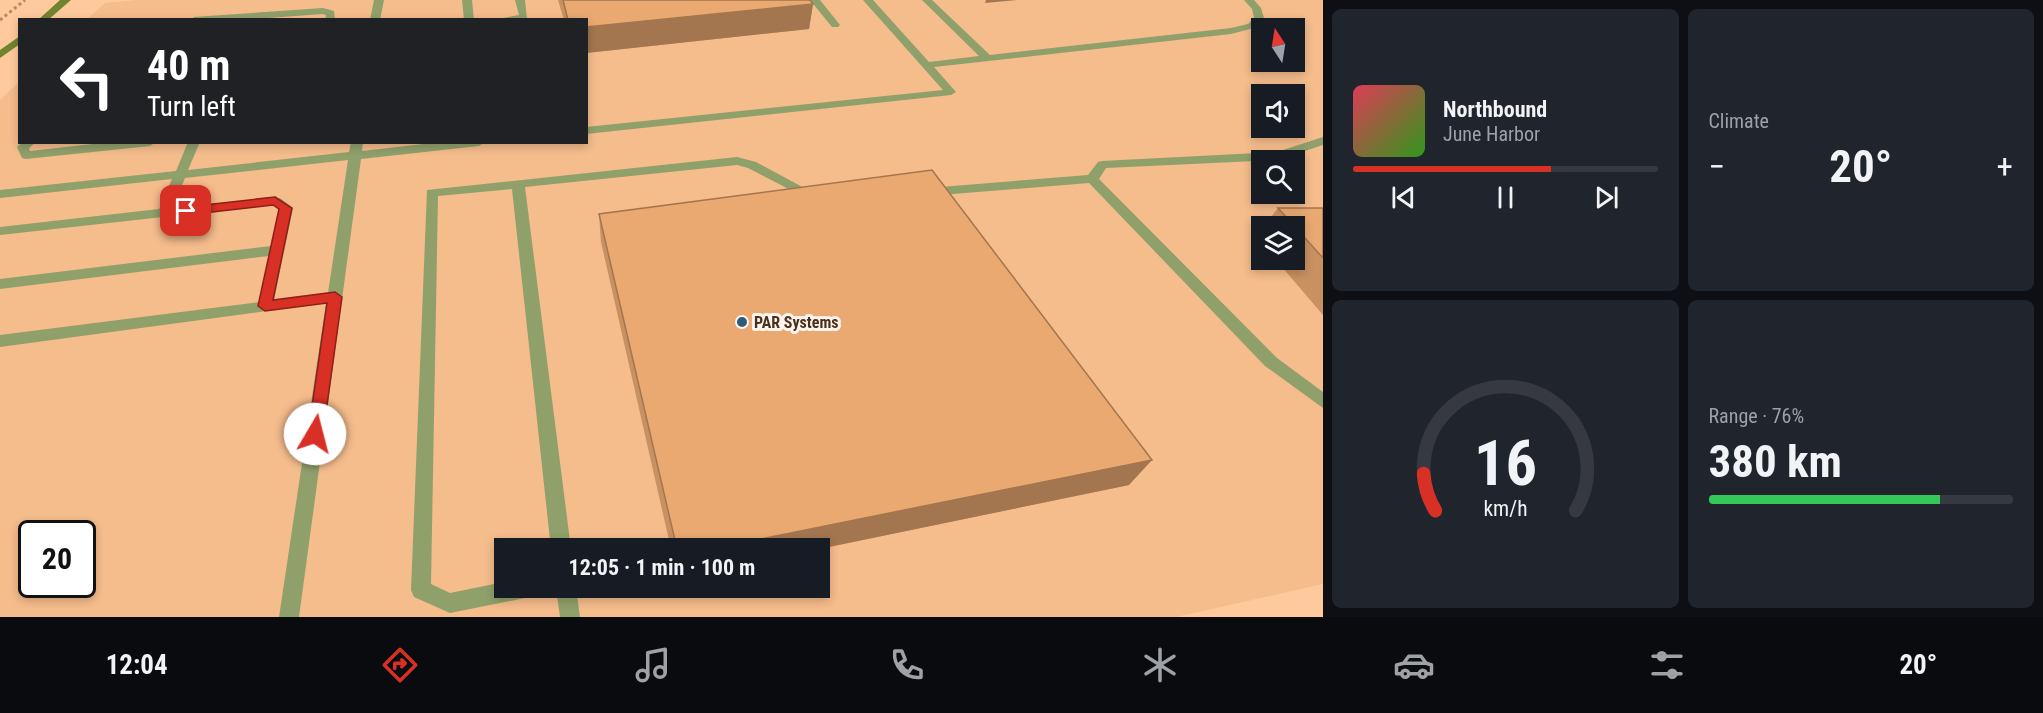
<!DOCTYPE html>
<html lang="en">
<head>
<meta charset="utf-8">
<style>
	:root { --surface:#171b24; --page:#20242c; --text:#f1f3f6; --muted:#9ea1a6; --line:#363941; --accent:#d93025 }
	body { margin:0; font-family:"Roboto Condensed",sans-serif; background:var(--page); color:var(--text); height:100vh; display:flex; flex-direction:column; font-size:22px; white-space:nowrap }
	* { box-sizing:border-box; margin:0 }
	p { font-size:20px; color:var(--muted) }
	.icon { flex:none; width:33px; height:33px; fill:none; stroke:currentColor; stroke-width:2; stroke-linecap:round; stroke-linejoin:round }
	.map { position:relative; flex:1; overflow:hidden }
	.sheet { display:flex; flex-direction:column; gap:9px; padding:9px; background:#0d0f14; width:720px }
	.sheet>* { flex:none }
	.guide { position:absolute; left:18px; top:18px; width:570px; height:126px; border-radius:0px; box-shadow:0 3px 9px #0003; background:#202124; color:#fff; overflow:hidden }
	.needle { width:39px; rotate:348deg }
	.controls { position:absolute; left:1251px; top:18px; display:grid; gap:12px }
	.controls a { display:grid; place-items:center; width:54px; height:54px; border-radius:0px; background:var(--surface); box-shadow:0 3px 9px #0003; font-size:30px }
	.speed { position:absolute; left:18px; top:520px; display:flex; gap:12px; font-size:30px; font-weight:700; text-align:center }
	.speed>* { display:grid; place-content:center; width:78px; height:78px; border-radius:50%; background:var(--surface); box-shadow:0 3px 9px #0003; line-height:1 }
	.speed .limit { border:3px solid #111; border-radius:9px; background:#fff; color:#111 }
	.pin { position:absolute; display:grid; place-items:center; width:51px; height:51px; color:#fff; margin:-26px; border-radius:12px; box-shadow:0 3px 9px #0006 }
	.me { position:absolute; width:66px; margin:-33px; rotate:8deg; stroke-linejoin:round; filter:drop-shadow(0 0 4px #0008) }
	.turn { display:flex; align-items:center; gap:21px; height:126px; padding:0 30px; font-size:27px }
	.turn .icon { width:78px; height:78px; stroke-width:2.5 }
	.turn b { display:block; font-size:42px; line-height:51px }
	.big { font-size:45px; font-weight:700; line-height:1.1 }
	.sheet .widget { flex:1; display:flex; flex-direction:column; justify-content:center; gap:9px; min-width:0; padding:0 21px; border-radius:9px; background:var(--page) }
	.sheet .dial { align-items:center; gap:0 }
	.dial svg { height:156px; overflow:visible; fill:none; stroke:var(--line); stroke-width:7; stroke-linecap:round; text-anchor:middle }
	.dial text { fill:var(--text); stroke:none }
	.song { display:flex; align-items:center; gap:18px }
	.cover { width:72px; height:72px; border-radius:9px; background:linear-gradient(135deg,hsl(350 70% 55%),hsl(110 70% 35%)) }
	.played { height:6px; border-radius:3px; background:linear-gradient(90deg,var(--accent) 65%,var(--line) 65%) }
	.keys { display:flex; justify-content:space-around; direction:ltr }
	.heat { display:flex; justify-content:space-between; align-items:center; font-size:33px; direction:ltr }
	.charge { height:9px; border-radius:4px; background:linear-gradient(90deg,#34c759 76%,var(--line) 0) }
	.sheet .tiles { flex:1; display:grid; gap:9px; grid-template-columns:repeat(2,1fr) }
	.trip { position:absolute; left:494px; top:538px; width:336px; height:60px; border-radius:0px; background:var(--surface); box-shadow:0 3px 9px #0003; font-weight:700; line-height:60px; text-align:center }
	.tab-bar { display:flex; height:96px; justify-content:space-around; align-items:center; background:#090b0e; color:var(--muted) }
	.tab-bar .icon { width:42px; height:42px }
	.tab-bar .current { color:var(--accent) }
	.tab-bar b { font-size:27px; color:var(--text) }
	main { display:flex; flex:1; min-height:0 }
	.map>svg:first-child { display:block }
	.built { fill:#f5bc8c; fill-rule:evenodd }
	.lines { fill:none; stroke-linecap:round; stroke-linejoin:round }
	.path { stroke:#b38a66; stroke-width:3; stroke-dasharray:3 3; stroke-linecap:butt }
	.lane { fill:#90a06b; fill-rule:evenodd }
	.secondary { fill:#70842f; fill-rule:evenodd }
	.wall { fill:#c89161 }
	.shaded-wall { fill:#a3764f }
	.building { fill:#e9a971; stroke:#a3764f; stroke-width:1.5 }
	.route { fill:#d93025; stroke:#8d1f18; stroke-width:1.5 }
	.poi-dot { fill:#2e5b7a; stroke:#fcf5ef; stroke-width:2 }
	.labels { text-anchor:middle; stroke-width:6; stroke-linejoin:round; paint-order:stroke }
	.poi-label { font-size:16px; font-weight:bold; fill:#4a3019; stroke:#fcf5ef; text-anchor:start }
</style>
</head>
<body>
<main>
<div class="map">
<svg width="1323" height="617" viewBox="0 0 1323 617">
	<rect width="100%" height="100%" fill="#feca9d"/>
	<!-- built -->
	<path class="built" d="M138 0H1323V584L1176 617H0V100L19 82 20 142H586V20L87 19 105 3ZM1262 28H1294V62H1262ZM1262 94H1294V128H1262ZM1262 160H1294V194H1262ZM1262 226H1294V260H1262ZM32 534H82V585H32ZM504 549H819V588H504Z"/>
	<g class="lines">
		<!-- path -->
		<path class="path" d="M0 20 25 0"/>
		<!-- lane -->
		<path class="lane" d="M374 0H384L380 20H370Z
			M462 0H472L474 20H464Z
			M515 0H525L527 19 492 20 519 15Z
			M810 0H820L840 25 838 27H832Z
			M863 0H873L929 62 979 56 922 0H932L990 55 1231 28 1248 24 1254 18 1252 9 1244 0H1254L1261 8 1264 18 1254 28 1231 34 934 67 956 92 951 95 586 134V127L943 90Z
			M323 8 334 11 335 20H325L326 15 323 14 242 20H190L194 17Z
			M1323 137V145L1278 160 1106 168 1099 179 1277 358 1323 392V408L1265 366 1089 183 928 196 922 192 928 188 1088 175 1098 162 1102 161 1277 152Z
			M22 142H36L29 148 30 151 111 142H156L150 146 26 159 22 158 17 147Z
			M188 142H200L188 170 349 152 351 142H363L362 151 441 142H485L479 146 361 159 299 617H279L326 303 0 347V335L259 302 269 256 0 289V279L271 246 279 210 273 205 0 235V227L159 209 172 179 0 198V190L176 171ZM348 160 328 293 274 300 293 208 280 198 173 208 185 178Z
			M737 157 756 162 821 197 820 200H810L748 168 737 165 525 187 571 549H551L512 189 438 196 431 584 450 593 504 582V588H535L532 595 525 598 450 613 414 597 411 590 427 190Z
			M556 588H576L580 617H560Z"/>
		<!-- secondary -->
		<path class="secondary" d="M60 0H71L48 20H38Z
			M20 36V44L0 58V50Z"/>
	</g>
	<!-- wall -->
	<path class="wall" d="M558 0H810L813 4 809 29 586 53V20H564Z
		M1278 208H1323V315L1276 260H1294V226H1264Z
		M599 214 1129 485 819 549H671L601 242Z
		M1262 230V242L1257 236Z"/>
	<!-- shaded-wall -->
	<path class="shaded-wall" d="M986 0H1017L985 3Z
		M813 4 809 29 586 53V27Z
		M1152 460 1129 485 819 549H711Z"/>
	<!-- building -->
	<path class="building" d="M563 0H810L813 4 586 27V20H568Z
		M932 170 1152 460 711 549H677L599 214Z
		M1278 208H1323V258Z"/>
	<!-- route -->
	<path class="route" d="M275 197 292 208 273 300 335 292 342 297 323 434 321 439H310L308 434 327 303 265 311 258 306 279 209 273 205 186 215 180 211 186 207Z"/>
	<!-- markers -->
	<circle class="poi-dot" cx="742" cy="322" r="6"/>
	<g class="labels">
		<!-- poi labels -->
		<g class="poi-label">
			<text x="754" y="328">PAR Systems</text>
		</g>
	</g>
</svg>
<div class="controls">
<a><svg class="needle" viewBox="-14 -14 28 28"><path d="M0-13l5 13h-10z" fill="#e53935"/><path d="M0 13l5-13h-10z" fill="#9ea1a6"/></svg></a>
<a><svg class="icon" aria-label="sound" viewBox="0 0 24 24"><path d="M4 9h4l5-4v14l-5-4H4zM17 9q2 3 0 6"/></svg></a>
<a><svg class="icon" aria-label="search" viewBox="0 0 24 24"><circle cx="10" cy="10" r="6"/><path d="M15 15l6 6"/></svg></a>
<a><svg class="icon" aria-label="layers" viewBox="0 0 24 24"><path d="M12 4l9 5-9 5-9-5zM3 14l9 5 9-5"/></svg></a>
</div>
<div class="speed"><div class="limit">20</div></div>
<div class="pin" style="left:186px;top:211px;background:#d93025"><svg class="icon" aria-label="arrive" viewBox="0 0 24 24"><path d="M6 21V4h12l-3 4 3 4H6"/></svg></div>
<svg class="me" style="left:315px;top:434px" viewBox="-20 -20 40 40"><circle r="19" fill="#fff"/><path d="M0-13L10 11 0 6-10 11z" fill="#d93025"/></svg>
<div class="trip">12:05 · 1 min · 100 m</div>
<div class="guide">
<div class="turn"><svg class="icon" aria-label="left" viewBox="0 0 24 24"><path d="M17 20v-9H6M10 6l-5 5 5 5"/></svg><div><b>40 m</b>Turn left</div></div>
</div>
</div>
<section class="sheet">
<div class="tiles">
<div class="widget">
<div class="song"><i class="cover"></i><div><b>Northbound</b><p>June Harbor</p></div></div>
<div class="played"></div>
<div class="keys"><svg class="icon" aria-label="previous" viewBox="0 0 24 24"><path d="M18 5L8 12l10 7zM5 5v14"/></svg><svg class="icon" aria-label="pause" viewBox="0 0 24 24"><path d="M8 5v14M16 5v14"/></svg><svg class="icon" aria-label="next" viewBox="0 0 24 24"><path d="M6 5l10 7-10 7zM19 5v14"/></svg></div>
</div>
<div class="widget"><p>Climate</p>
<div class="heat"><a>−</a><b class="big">20°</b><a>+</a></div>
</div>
<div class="widget dial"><svg viewBox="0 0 100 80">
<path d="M14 69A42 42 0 1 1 86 69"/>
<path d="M14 69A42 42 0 0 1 8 50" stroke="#d93025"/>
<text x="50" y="56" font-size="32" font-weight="700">16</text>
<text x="50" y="72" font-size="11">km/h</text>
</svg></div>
<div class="widget"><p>Range · 76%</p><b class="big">380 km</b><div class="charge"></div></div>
</div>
</section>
</main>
<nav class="tab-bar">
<b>12:04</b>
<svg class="icon current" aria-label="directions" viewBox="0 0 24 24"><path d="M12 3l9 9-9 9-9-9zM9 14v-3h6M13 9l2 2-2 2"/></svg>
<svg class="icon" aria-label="music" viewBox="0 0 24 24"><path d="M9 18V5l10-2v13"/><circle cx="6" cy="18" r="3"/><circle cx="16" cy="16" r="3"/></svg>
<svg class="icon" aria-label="phone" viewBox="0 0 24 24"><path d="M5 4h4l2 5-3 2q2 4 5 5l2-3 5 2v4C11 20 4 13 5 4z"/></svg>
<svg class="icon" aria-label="climate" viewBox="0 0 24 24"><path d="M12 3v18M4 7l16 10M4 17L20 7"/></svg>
<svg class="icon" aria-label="car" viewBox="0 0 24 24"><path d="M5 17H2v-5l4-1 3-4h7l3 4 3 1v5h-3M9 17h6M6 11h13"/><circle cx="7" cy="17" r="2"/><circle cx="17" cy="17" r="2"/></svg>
<svg class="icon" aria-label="filters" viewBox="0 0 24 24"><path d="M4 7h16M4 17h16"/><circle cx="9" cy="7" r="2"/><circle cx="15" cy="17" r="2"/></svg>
<b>20°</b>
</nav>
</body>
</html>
